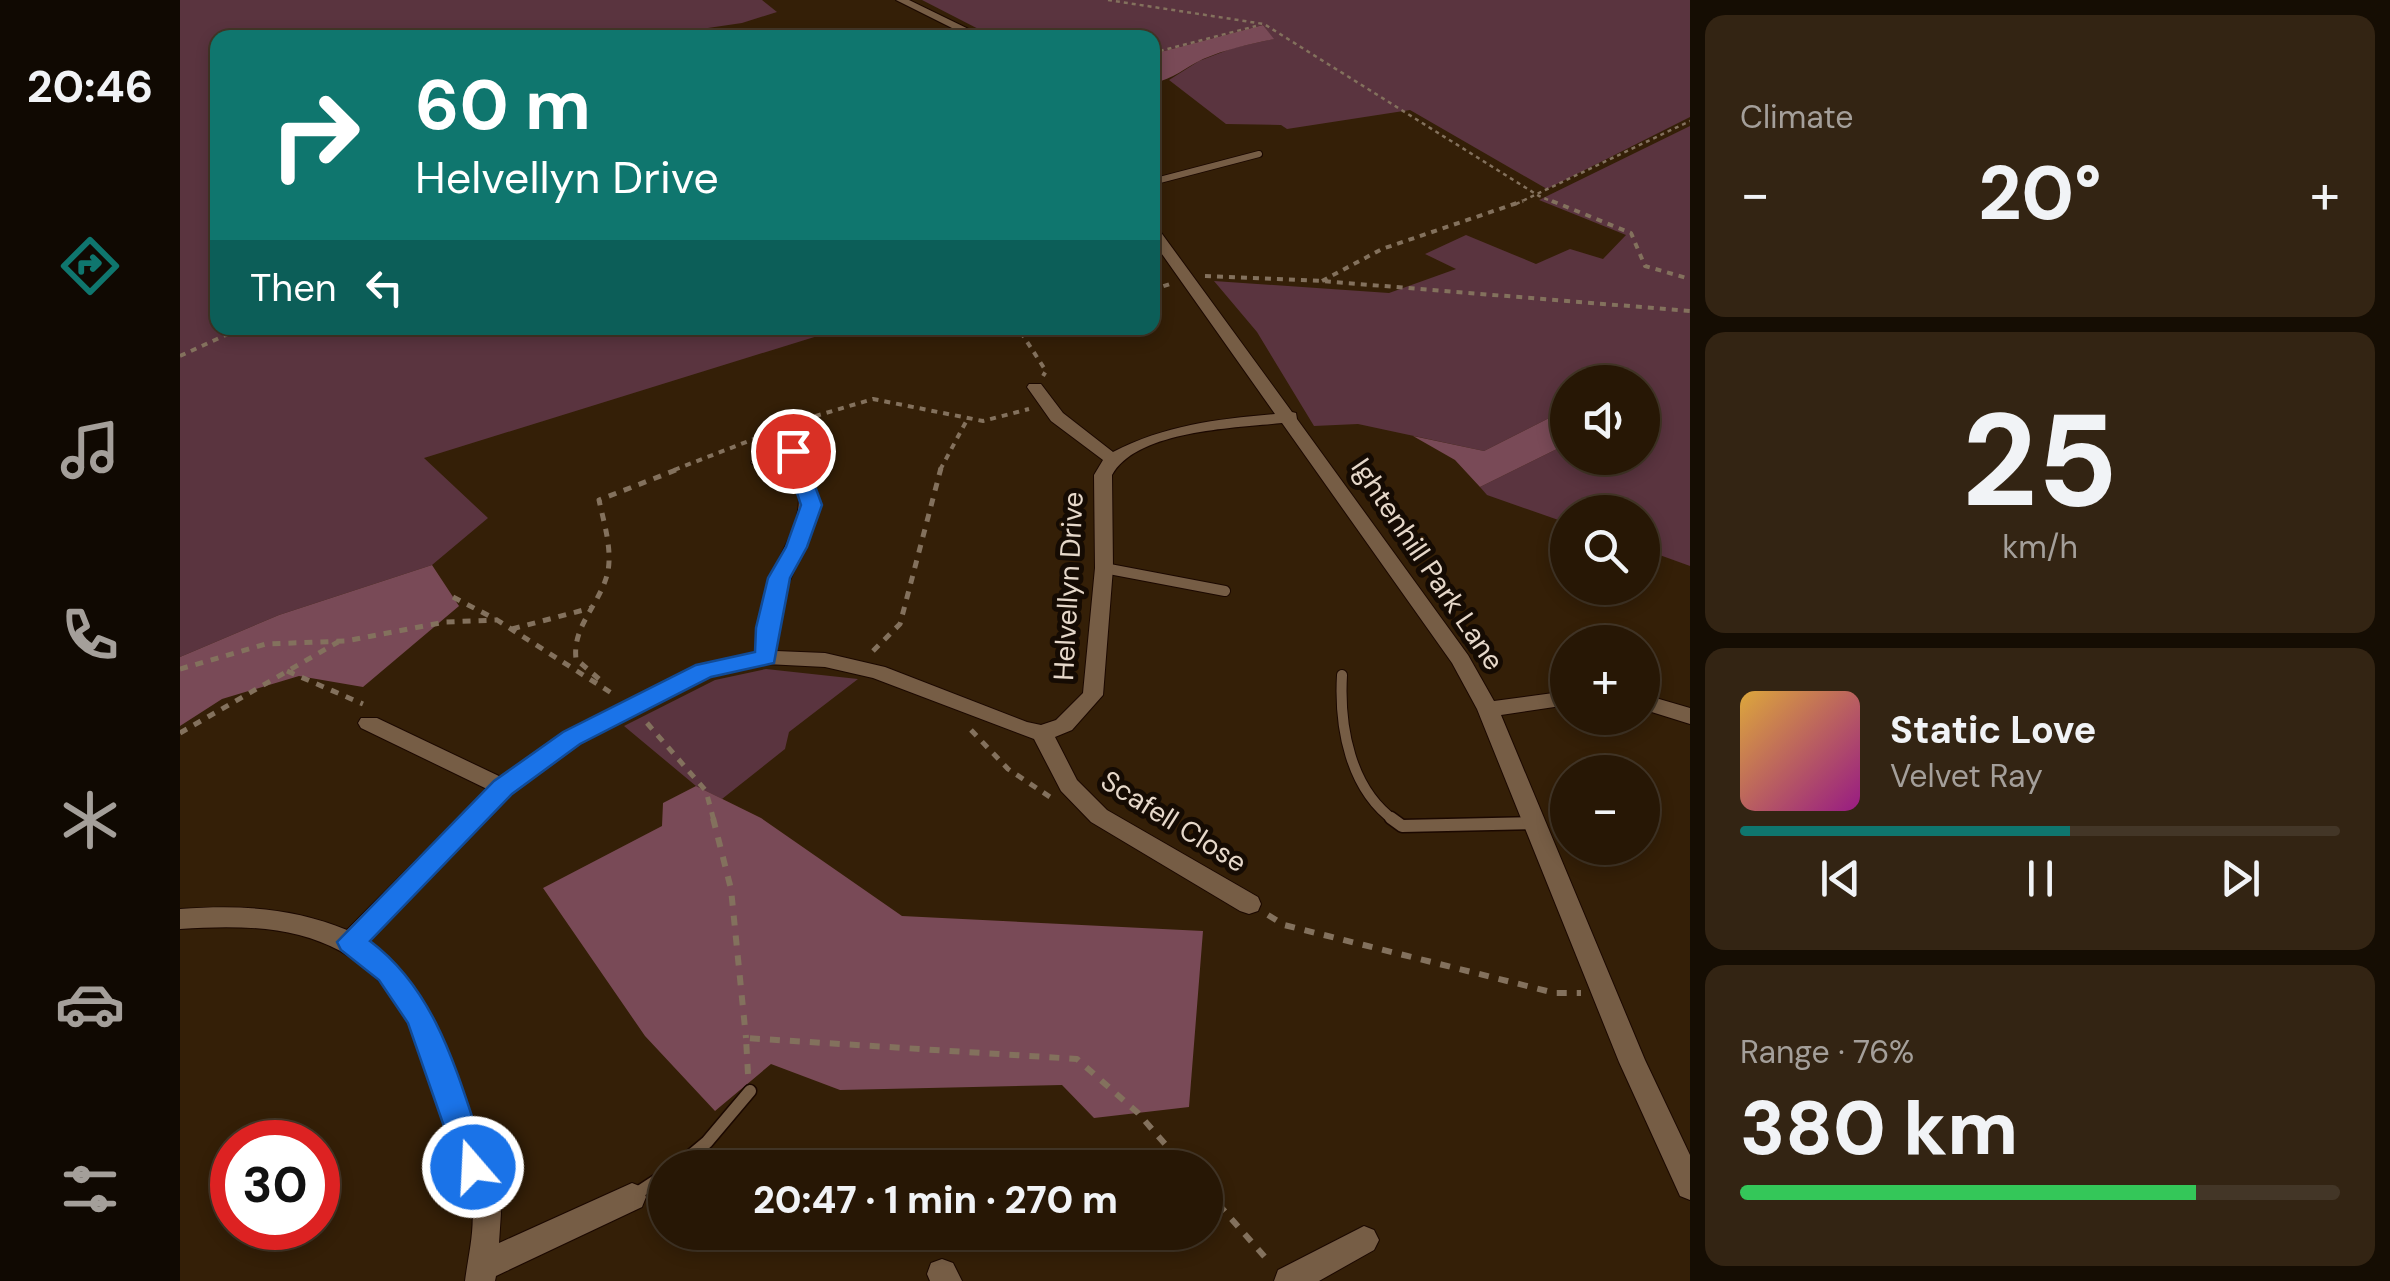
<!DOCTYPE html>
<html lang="en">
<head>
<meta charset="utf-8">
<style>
	:root { --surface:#271705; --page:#332413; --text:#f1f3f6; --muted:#a49f9a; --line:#433627; --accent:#0f766e }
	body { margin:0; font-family:"DM Sans",sans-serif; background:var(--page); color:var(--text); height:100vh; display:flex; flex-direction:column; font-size:38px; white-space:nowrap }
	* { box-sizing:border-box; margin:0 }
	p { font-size:32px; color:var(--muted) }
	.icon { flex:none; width:55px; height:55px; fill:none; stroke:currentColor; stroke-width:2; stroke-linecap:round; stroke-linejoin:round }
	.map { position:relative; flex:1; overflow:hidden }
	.sheet { display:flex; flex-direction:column; gap:15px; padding:15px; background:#150d03; width:700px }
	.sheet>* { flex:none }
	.hud { position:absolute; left:30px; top:30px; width:950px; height:305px; border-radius:20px; box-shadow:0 5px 15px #0003,0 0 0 2px var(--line); background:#0f766e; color:#fff; overflow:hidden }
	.fabs { position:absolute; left:1370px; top:365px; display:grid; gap:20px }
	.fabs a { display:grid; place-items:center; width:110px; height:110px; border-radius:50%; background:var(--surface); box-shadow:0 5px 15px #0003,0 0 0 2px var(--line); font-size:50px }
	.speed { position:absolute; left:30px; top:1120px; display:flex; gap:20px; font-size:50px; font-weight:700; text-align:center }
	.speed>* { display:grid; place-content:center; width:130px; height:130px; border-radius:50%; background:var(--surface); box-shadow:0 5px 15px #0003,0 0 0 2px var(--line); line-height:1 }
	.speed .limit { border:15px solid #d22; background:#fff; color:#111 }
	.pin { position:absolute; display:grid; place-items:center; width:85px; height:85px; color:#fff; margin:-42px; border:5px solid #fff; border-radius:50%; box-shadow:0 2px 10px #0007 }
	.me { position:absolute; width:110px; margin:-55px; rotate:341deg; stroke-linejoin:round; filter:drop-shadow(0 0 8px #0008) }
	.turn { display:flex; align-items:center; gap:35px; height:210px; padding:0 40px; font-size:45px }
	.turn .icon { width:130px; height:130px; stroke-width:2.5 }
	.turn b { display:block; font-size:70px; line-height:85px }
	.then { display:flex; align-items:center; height:95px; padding:0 40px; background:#0003; gap:20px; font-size:38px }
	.big { font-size:75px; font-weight:800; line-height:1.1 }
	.sheet .widget { flex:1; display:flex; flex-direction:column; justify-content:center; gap:15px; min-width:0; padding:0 35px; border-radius:20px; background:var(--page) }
	.sheet .dial { align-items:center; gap:0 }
	.dial b { font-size:130px; line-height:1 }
	.song { display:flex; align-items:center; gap:30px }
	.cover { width:120px; height:120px; border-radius:15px; background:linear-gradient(135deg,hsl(40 70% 55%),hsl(310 70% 35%)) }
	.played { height:10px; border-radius:5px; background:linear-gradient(90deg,var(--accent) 55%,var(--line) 55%) }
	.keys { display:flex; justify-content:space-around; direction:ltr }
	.heat { display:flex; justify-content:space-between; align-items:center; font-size:55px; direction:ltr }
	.charge { height:15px; border-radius:8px; background:linear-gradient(90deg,#34c759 76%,var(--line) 0) }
	.trip { position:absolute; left:468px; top:1150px; width:575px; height:100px; border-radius:50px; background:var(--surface); box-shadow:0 5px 15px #0003,0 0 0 2px var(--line); font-weight:800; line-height:100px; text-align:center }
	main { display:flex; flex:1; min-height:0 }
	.menu { display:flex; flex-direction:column; width:180px; justify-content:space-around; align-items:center; background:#100902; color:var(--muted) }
	.menu .icon { width:70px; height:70px }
	.menu .on { color:var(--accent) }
	.menu b { font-size:45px; color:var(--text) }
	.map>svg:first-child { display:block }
	.green { fill:#5a343f }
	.forest { fill:#794a57 }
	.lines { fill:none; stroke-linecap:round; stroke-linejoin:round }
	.service-far2-casing { stroke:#1b0800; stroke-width:8 }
	.service-far1-casing { stroke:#1b0800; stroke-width:12 }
	.service-casing { stroke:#1b0800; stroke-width:15 }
	.minor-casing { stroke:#1b0800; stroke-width:2 }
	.path-far3 { stroke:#83715d; stroke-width:2.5; stroke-dasharray:4 4; stroke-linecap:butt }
	.path-far2 { stroke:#83715d; stroke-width:4; stroke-dasharray:6 6; stroke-linecap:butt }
	.path-far1 { stroke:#83715d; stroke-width:5; stroke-dasharray:8 8; stroke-linecap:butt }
	.path { stroke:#83715d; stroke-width:6; stroke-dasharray:10 10; stroke-linecap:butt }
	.service-far2 { stroke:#765d45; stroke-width:6 }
	.service-far1 { stroke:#765d45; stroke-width:10 }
	.service { stroke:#765d45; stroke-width:12 }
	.minor { fill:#765d45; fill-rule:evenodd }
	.route { fill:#1a73e8; stroke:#114b97; stroke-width:2.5 }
	.labels { text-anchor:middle; stroke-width:10; stroke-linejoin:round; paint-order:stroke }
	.street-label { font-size:28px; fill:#e6d8ca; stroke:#150b03 }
</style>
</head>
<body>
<main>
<nav class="menu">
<b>20:46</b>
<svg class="icon on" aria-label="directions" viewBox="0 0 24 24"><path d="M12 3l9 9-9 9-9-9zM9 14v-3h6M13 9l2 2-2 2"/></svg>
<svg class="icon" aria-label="music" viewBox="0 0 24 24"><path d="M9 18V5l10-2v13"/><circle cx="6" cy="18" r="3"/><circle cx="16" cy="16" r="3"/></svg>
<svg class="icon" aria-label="phone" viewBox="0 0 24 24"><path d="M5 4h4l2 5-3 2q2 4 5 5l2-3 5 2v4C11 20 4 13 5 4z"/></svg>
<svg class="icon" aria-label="climate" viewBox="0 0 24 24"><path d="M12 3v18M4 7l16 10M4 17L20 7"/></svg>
<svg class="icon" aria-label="car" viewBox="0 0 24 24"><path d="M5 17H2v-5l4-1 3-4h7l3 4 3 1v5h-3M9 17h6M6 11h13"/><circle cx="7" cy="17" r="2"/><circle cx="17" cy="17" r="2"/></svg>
<svg class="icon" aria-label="filters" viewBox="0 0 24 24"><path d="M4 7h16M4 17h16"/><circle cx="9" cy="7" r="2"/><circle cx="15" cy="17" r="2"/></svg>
</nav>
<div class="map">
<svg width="1510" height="1281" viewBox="0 0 1510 1281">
	<rect width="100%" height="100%" fill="#341f07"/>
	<!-- green -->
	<path class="green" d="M0 0H582L597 12 562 23 480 35 482 38H38V328L657 330 244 458 308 518 252 565 99 615 0 657Z
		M742 0H1510V117L1367 189 1230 110 1107 129 1101 125 1046 124 989 80 1019 61 1053 48 1093 39 1083 25 973 54 972 38 814 37Z
		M1510 126V566L1463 549 1462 512H1388L1387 523 1307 495 1300 487 1387 444 1388 458H1462V382H1388L1387 409 1304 451 1178 424 1134 426 1077 332 1034 281 1209 293 1276 269 1245 254 1286 235 1356 264 1390 249 1423 259 1446 235 1359 200Z
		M586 669 678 679 609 732 605 749 542 799 516 786 444 726 535 680Z"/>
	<!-- forest -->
	<path class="forest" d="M1083 25 1094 39C1070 44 1046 49 1023 59 1004 68 994 79 973 83V54Z
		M1387 409V444L1300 487 1275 460 1233 436 1304 451Z
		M252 565 279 606 183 687 119 676 42 699 0 726V657L99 615Z
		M516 786 581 818 722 916 1023 931 1009 1107 914 1118 882 1085 660 1090 591 1064 535 1111 465 1036 363 888 482 826 483 803Z"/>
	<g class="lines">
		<defs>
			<path id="service-far2" d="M677 32 777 38
				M972 182 1079 154"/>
			<path id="service-far1" d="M924 568 1045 591
				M1162 675C1159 727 1170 789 1215 821"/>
			<path id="service" d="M1211 818 1222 826 1354 823
				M496 1168 527 1142 570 1091
				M453 1196 485 1175"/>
			<path id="minor" d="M716 0H729L807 38H792Z
				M972 226 977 227 1112 412 1116 413 1117 419 1288 655 1314 701 1388 691V705L1321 715 1465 1060 1510 1155V1200L1500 1196 1439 1062 1297 709 1272 663 1102 423C1056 428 957 430 932 475L933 568 923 695 892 730 875 737 897 780 927 810 1078 897 1081 904 1078 911 1069 914 1060 911 911 822 881 791 854 739 693 678 645 667 586 664 530 677 400 743 331 793 187 942C246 981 261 1041 285 1104 296 1133 309 1161 318 1191L321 1213 319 1243 452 1183 462 1187 466 1197 462 1207 316 1276 315 1281H285C288 1257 295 1230 292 1205 287 1170 269 1137 258 1104 248 1078 244 1048 231 1024 179 931 97 922 0 929V909C59 905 112 907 167 930L307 789 181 728 178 723 181 718H197L321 777 384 733 517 666 576 652C578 626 581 598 592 574 610 533 632 509 609 462L580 468 571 463 574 459 604 453 589 430 597 425 603 426 631 472 637 499 633 528 606 589 596 651 645 653 705 667 847 722 861 725 876 720 903 693 915 568 914 475 923 460 871 421 847 387 849 384H861L883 413 933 452C985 425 1038 419 1095 414L972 240Z
				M1462 694 1510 708V724L1462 709Z
				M1184 1226 1194 1230 1199 1240 1194 1250 1139 1281H1094L1098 1270Z
				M762 1259 773 1263 782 1281H750L747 1274 751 1263Z"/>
		</defs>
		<!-- service-far2 casing -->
		<use href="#service-far2" class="service-far2-casing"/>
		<!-- service-far1 casing -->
		<use href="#service-far1" class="service-far1-casing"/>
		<!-- service casing -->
		<use href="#service" class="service-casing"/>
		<!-- minor casing -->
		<use href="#minor" class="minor-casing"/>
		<!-- path-far3 -->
		<path class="path-far3" d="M928 0 1084 24 1359 196 1378 204
			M972 53 1076 26
			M1336 204 1510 121"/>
		<!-- path-far2 -->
		<path class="path-far2" d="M1372 201 1451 233 1465 266 1510 279
			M1025 276 1142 281 1510 311
			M1142 281 1202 249 1343 201
			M972 290 990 284
			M855 328 842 334 866 371 863 376
			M0 356 61 328
			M612 423 693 399 803 421 849 409
			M494 470 579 437
			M760 470 788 418"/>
		<!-- path-far1 -->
		<path class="path-far1" d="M273 597 317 620 433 694
			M332 629 411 608
			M693 651 720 624 761 468
			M0 669 86 644 166 641 265 622 317 620
			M107 671 183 704
			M419 679 396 659C392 625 421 604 428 571 432 548 424 523 419 500L501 468
			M467 723 526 791 534 821
			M791 730 828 769 870 797
			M0 733 158 642"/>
		<!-- path -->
		<path class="path" d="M533 818 551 889 566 1038
			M1088 915 1104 925 1375 993H1401
			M568 1074 566 1038 897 1059 958 1113 1006 1168
			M1025 1189 1091 1264"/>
		<!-- service-far2 -->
		<use href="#service-far2" class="service-far2"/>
		<!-- service-far1 -->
		<use href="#service-far1" class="service-far1"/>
		<!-- service -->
		<use href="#service" class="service"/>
		<!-- minor -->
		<use href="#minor" class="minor"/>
	</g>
	<!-- route -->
	<path class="route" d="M613 445 622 451 642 505 627 547 610 578 594 663 531 677 400 744 332 794 190 941C262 995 280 1086 309 1167L304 1178 293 1182 282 1178 228 1023 199 980 161 950 157 942 314 781 383 732 516 665 575 652 576 628 588 578 606 547 621 505 603 451Z"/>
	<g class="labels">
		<!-- street labels -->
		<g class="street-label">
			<text transform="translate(1248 564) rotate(56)" y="10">Ightenhill Park Lane</text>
			<text transform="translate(888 586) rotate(-87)" y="10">Helvellyn Drive</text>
			<text transform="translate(994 821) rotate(32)" y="10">Scafell Close</text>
		</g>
	</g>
</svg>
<div class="fabs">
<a><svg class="icon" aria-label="sound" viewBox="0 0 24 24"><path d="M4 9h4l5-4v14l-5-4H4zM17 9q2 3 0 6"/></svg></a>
<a><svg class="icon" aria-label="search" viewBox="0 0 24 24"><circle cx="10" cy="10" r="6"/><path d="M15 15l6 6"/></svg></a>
<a>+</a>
<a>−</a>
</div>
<div class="speed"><div class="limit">30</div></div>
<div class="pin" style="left:613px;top:451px;background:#d93025"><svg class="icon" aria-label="arrive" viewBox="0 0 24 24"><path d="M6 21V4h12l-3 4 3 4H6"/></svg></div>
<svg class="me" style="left:293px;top:1167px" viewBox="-20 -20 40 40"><circle r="17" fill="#1a73e8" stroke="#fff" stroke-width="3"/><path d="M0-11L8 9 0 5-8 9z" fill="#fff"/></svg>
<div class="trip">20:47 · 1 min · 270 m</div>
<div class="hud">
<div class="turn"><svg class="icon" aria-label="right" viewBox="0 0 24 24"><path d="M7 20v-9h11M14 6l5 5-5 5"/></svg><div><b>60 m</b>Helvellyn Drive</div></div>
<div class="then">Then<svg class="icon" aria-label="left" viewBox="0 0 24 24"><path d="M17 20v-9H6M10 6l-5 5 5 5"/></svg></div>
</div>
</div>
<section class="sheet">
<div class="widget"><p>Climate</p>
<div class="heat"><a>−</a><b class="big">20°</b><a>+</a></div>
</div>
<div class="widget dial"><b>25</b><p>km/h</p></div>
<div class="widget">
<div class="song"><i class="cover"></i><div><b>Static Love</b><p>Velvet Ray</p></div></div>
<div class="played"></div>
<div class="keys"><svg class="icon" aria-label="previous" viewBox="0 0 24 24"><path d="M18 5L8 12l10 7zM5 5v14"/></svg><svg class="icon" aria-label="pause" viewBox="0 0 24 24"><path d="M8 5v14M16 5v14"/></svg><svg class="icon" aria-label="next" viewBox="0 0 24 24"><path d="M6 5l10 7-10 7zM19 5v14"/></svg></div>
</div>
<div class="widget"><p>Range · 76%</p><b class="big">380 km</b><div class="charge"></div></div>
</section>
</main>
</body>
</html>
